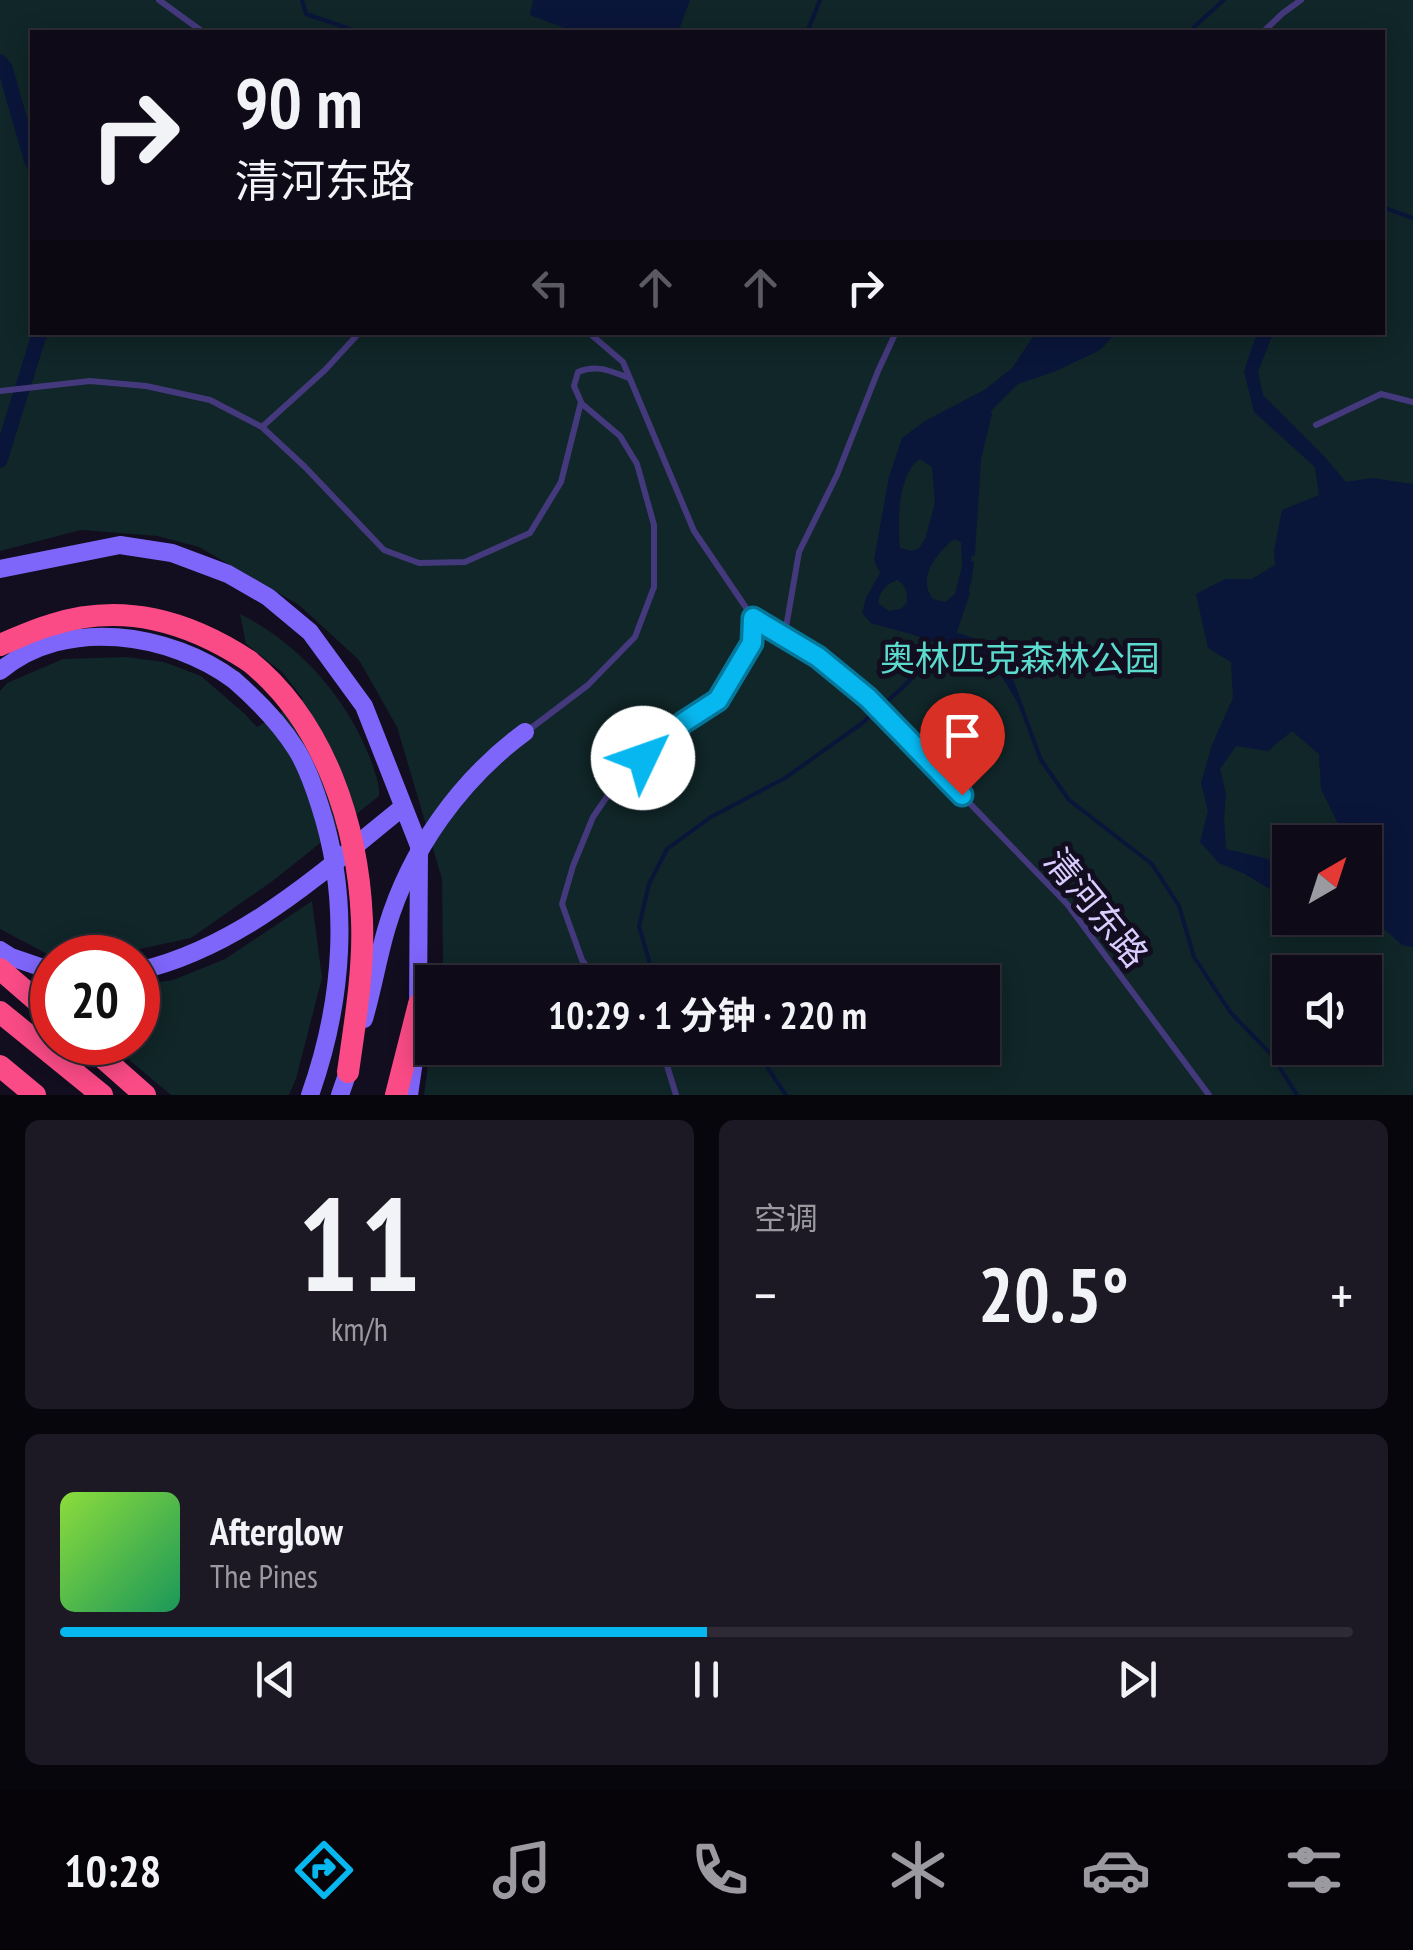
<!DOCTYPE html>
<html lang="zh">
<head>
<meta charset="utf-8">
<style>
	:root { --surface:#0e0a17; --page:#1c1824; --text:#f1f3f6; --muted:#9b9aa1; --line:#2e2b36; --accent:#07b7ef }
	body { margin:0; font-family:"PT Sans Narrow","Noto Sans SC",sans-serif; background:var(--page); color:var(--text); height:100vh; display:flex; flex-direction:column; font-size:38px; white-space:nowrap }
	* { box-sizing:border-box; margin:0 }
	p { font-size:32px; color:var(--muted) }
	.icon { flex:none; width:55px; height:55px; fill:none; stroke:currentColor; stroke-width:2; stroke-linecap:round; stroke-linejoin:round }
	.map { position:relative; height:1095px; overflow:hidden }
	.panel { display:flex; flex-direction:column; gap:25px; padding:25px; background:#08060d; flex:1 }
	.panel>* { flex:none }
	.guide { position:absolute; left:30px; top:30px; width:1355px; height:305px; border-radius:0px; box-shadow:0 5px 25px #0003,0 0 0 2px var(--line); background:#0e0a17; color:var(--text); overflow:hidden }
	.needle { width:65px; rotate:39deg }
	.controls { position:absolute; left:1272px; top:825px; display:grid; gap:20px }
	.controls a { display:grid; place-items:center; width:110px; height:110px; border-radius:0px; background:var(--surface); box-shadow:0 5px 25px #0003,0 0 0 2px var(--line); font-size:50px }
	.speed { position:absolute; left:30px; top:935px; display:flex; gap:20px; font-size:50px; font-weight:700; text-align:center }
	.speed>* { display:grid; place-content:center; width:130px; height:130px; border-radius:50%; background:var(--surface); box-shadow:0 5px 25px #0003,0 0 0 2px var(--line); line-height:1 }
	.speed .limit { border:15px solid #d22; background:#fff; color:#111 }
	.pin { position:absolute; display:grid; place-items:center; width:85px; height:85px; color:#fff; margin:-102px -42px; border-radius:50% 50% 50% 0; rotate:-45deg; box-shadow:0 0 10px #0007 }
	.pin .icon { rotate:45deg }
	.me { position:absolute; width:110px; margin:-55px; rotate:48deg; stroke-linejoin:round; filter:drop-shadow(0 0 8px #0008) }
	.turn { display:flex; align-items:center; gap:35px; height:210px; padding:0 40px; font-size:45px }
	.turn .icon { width:130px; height:130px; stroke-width:2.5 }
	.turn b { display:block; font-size:70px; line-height:85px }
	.lanes { display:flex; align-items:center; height:95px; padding:0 40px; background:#0003; justify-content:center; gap:50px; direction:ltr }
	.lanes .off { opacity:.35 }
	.big { font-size:75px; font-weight:700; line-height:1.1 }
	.panel .card { flex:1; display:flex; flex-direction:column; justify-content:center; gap:15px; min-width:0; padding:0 35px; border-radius:15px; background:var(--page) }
	.panel .dial { align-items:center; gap:0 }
	.dial b { font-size:130px; line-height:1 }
	.song { display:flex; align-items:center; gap:30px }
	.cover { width:120px; height:120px; border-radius:15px; background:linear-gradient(135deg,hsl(90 70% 55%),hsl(150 70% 35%)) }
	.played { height:10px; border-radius:5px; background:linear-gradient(90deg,var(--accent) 50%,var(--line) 50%) }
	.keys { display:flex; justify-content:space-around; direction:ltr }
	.heat { display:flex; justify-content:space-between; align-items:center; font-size:55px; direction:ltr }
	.panel .tiles { flex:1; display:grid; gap:25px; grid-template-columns:1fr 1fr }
	.card:last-child { grid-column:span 2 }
	.trip { position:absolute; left:415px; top:965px; width:585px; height:100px; border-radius:0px; background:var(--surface); box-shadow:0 5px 25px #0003,0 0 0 2px var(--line); font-weight:700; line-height:100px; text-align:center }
	.dock { display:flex; height:160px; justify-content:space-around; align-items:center; background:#060409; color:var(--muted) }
	.dock .icon { width:70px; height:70px }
	.dock .active { color:var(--accent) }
	.dock b { font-size:45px; color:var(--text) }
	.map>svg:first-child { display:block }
	.green { fill:#102628; fill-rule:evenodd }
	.water { fill:#0a153a; fill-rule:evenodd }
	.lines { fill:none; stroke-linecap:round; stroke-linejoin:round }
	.stream { stroke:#0a153a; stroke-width:4 }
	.canal { stroke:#0a153a; stroke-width:15 }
	.lane { stroke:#45397d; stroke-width:6 }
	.secondary { stroke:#7f66fb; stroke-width:18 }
	.highway { stroke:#fa4b86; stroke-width:22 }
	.secondary-bridge { stroke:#7f66fb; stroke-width:18 }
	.highway-bridge { stroke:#fa4b86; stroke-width:22 }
	.route-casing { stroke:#05779b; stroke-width:25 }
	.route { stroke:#07b7ef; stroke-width:18 }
	.labels { text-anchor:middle; stroke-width:10; stroke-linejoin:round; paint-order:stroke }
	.park-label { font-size:35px; fill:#5bdbcd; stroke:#120d1f }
	.street-label { font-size:35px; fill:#d9ccfe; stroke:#120d1f }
</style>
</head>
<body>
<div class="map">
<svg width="1413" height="1095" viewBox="0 0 1413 1095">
	<rect width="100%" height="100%" fill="#120d1f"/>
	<!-- green -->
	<path class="green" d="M0 0H1413V1095H424L432 1033V1048H982V982H441L443 967 442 879 397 727 359 660 299 605 199 547 157 536 81 530 0 551ZM32 32H1382V332H32ZM1290 842H1365V918H1290ZM1290 972H1365V1048H1290Z
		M240 614C298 642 347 698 370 758 374 771 380 782 379 796L274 880 191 938 112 955H49L0 929V691L7 683 63 659 127 657 164 662 201 676 245 714 257 727 303 699 283 673 246 644Z
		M312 901 322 978 296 1079 289 1095H171L109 1043 138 1042V985L173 980 225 959Z"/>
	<!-- water -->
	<path class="water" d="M533 0H690L678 32H571L567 29 530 15Z
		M1036 332 1116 333 1100 350 1056 371 1018 384 990 412 979 459 969 590 955 634 982 644 1009 674 1023 711 1002 677 974 657 911 634 871 623 862 613 866 598 880 573 874 560 889 477 902 438 925 421 986 389 1013 367ZM920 459 932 467 935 503 925 539 919 548 912 551 900 548C897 523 898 473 920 459ZM954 539 961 542 962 566 955 594 945 602 933 599C916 578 937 553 954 539ZM897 580C907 585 907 593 907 603L901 609 889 611 878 603C880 591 885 585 897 580Z
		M1257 333H1271L1272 336 1258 372 1263 395 1323 455 1346 482 1372 478 1413 484V947L1402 945 1365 912V842H1347L1321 789 1319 754 1292 731 1268 751 1236 746 1220 769 1226 794 1224 817 1226 849 1268 859 1290 885 1286 899 1245 874 1219 863 1200 842 1208 811 1201 783 1212 745 1233 698 1231 662 1208 648 1196 594 1225 579H1252L1275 565 1274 551 1282 510 1319 495 1315 467 1254 412 1244 371Z"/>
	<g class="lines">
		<!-- stream -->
		<path class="stream" d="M302 0 306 14 359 32
			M807 32 820 0
			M1191 32 1194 27 1224 0
			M1382 207 1413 218
			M973 554 979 459 990 414
			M969 583 972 563
			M968 593 954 634 982 643 1009 674 1041 760 1069 800 1152 864 1179 906 1194 957 1231 1013 1272 1055 1297 1095
			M662 982 650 964 639 926 649 884 667 849 711 817 785 778 861 724 901 689 948 641
			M739 1048 765 1064 786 1095"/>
		<!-- canal -->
		<path class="canal" d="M0 62 5 68 32 162
			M0 460 40 332"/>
		<!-- lane -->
		<path class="lane" d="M159 0 203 32
			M1263 32 1283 13 1301 0
			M588 332 623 362 694 531 753 618 818 657 868 698 1067 904 1209 1095
			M0 391 90 381 146 386 210 400 262 427 305 467 384 550 419 563 465 562 530 533 561 482 581 402 574 386 578 372C597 364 610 371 629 378
			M1316 425 1381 394 1413 402
			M262 427 325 370 360 332
			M784 639 799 552 837 475 878 371 896 332
			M526 732 588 685 635 637 654 587V525L637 464 620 436 581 403
			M598 982 582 960 562 904 573 866 593 817 615 785 643 759 684 722 717 701 752 643 753 618
			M654 1048 665 1059 676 1095"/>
		<!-- secondary -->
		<path class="secondary" d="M0 569 120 545 172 553 228 574 268 597 310 632 364 706 419 846 418 1015
			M0 671C65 616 170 633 234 680
			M0 950 11 957 52 971
			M138 971C242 947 322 872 403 807
			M340 1095 348 1072
			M409 1095 414 1061"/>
		<!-- highway -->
		<path class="highway" d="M0 645C17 638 33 630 51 625 123 602 188 621 249 661
			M0 969 52 1014
			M0 1012 102 1095
			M85 1042 145 1095
			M0 1066 35 1095
			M396 1095 419 1004"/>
		<!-- secondary-bridge -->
		<path class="secondary-bridge" d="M234 680C258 701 279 722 296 749 307 766 314 787 320 806 351 901 343 1002 310 1095
			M364 1019C373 988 378 957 387 927 410 850 460 780 525 732"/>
		<!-- highway-bridge -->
		<path class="highway-bridge" d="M249 661C325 722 358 826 362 920 364 970 355 1022 348 1072"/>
	</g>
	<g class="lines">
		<defs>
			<path id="route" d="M643 758 684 722 718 700 752 643 753 618 818 657 868 698 962 795"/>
		</defs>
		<!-- route casing -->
		<use href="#route" class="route-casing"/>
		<!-- route -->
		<use href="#route" class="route"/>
	</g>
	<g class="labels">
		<!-- park labels -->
		<g class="park-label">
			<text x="1020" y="671">奥林匹克森林公园</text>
		</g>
		<!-- street labels -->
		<g class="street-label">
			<text transform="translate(1096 908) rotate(51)" y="12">清河东路</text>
		</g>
	</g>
</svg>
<div class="controls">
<a><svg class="needle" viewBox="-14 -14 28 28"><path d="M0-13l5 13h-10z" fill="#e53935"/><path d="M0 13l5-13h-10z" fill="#9b9aa1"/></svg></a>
<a><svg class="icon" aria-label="sound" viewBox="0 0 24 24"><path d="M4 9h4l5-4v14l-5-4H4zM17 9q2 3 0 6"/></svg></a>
</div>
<div class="speed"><div class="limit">20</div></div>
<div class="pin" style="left:962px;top:795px;background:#d93025"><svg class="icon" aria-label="arrive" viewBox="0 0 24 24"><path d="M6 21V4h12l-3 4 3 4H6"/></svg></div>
<svg class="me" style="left:643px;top:758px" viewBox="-20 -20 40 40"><circle r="19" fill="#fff"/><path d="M0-13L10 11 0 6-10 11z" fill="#07b7ef"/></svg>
<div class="trip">10:29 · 1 分钟 · 220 m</div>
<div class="guide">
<div class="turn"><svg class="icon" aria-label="right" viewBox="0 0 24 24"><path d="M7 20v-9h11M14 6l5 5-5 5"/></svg><div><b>90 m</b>清河东路</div></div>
<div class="lanes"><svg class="icon off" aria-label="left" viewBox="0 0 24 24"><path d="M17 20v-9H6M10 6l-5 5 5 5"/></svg><svg class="icon off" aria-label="ahead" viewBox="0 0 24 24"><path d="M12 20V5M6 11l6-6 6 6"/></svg><svg class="icon off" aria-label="ahead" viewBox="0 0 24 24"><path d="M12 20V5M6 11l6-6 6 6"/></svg><svg class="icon" aria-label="right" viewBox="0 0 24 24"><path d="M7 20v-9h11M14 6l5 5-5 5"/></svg></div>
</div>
</div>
<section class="panel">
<div class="tiles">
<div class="card dial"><b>11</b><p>km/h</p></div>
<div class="card"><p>空调</p>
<div class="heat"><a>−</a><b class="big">20.5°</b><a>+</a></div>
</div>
<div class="card">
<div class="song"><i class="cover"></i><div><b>Afterglow</b><p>The Pines</p></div></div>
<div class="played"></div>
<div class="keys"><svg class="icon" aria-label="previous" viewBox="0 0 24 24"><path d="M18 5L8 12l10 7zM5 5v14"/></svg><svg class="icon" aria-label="pause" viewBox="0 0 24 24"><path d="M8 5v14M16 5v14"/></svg><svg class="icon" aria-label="next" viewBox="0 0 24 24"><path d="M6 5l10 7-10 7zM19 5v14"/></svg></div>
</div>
</div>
</section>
<nav class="dock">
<b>10:28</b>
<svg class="icon active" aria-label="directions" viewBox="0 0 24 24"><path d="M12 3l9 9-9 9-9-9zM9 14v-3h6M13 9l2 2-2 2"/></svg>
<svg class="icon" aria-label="music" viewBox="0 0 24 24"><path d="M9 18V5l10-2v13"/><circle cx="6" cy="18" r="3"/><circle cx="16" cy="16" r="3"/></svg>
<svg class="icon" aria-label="phone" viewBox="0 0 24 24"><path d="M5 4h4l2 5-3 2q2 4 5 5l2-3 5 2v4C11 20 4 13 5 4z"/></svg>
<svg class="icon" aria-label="climate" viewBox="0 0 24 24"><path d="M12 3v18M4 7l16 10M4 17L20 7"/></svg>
<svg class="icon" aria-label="car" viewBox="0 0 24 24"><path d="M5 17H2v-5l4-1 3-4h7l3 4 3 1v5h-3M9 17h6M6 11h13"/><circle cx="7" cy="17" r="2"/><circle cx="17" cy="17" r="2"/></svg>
<svg class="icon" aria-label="filters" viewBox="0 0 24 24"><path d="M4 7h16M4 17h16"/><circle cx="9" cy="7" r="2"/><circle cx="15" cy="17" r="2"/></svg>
</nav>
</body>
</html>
